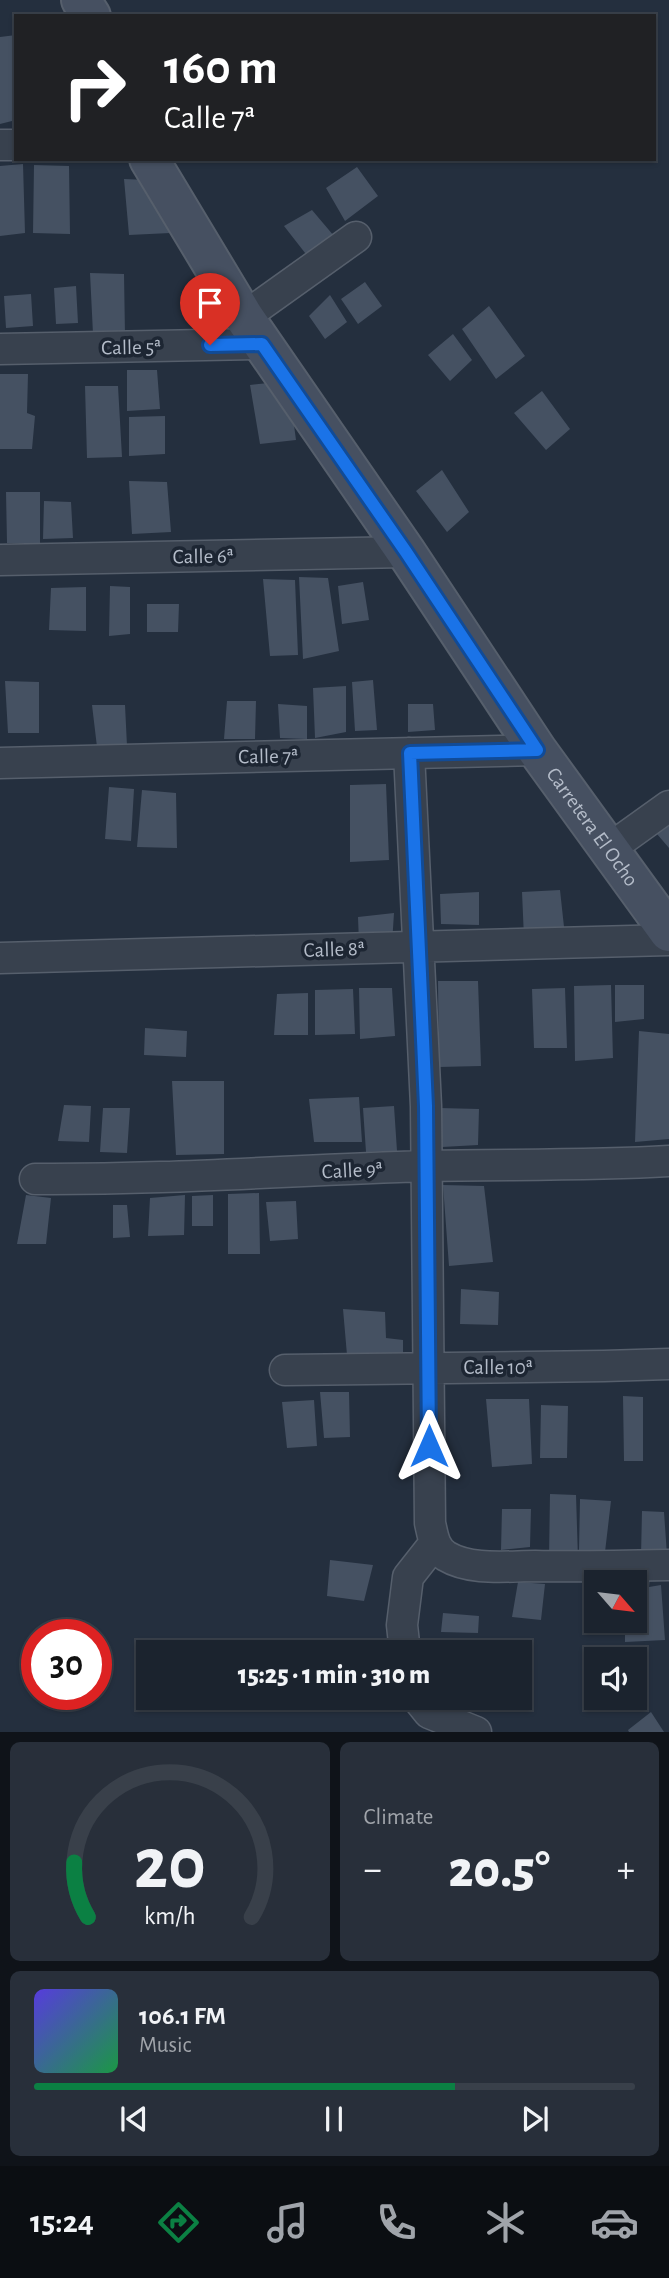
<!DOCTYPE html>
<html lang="en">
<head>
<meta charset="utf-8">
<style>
	:root { --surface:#1b232e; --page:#282f3a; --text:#f1f3f6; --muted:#a0a4aa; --line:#39404a; --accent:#0b8043 }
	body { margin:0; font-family:"Alegreya Sans",sans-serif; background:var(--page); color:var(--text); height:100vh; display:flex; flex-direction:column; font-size:26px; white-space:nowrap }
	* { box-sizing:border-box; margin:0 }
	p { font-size:23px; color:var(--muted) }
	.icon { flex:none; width:38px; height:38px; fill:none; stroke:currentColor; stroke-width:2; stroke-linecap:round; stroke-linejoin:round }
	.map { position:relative; height:1732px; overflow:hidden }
	.sheet { display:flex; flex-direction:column; gap:10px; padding:10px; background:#0f1319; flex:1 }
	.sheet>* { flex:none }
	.guide { position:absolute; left:14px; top:14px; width:642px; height:147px; border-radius:0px; box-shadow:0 2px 5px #0004,0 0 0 2px var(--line); background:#202124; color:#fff; overflow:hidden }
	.needle { width:46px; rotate:118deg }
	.fabs { position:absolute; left:584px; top:1570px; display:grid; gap:14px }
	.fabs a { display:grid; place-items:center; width:63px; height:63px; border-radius:0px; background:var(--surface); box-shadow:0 2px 5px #0004,0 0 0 2px var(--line); font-size:35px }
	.speed { position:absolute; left:21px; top:1619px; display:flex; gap:14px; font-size:35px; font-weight:700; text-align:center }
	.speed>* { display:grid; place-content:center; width:91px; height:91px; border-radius:50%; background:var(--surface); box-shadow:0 2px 5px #0004,0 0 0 2px var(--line); line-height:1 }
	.speed .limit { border:10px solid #d22; background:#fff; color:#111 }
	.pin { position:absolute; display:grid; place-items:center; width:60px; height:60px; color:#fff; margin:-72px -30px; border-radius:50% 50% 50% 0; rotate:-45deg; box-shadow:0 0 7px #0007 }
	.pin .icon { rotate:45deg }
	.me { position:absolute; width:77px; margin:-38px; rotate:0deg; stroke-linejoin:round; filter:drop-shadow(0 0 5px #0008) }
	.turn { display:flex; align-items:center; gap:24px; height:147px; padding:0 35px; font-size:32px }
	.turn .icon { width:91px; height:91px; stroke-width:2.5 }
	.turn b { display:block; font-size:49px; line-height:60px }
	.big { font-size:52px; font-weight:800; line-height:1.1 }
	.sheet .widget { flex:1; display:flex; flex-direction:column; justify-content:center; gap:10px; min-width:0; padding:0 24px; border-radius:10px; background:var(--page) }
	.sheet .dial { align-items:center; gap:0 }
	.dial svg { height:182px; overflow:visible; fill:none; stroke:var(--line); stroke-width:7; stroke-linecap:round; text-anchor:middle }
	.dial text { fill:var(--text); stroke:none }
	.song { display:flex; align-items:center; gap:21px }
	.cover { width:84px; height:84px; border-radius:10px; background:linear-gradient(135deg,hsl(250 70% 55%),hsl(140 70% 35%)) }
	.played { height:7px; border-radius:4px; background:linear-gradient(90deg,var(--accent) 70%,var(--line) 70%) }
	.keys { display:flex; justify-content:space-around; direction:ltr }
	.heat { display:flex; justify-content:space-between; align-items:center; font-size:38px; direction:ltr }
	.sheet .tiles { flex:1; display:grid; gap:10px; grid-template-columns:1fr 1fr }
	.widget:last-child { grid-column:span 2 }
	.trip { position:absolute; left:136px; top:1640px; width:396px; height:70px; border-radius:0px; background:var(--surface); box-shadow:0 2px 5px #0004,0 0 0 2px var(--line); font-weight:800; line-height:70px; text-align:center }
	.dock { display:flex; height:112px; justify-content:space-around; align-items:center; background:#0b0e12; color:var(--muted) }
	.dock .icon { width:49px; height:49px }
	.dock .current { color:var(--accent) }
	.dock b { font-size:32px; color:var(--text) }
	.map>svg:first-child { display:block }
	.building { fill:#455162 }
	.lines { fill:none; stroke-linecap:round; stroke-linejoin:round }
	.street-casing { stroke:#565f6c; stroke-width:33 }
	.secondary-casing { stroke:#565f6c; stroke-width:42 }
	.street { stroke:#38414e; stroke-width:30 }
	.secondary { stroke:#465061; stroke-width:38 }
	.route-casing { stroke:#114b97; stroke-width:18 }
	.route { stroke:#1a73e8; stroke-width:12 }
	.labels { text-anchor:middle; stroke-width:7; stroke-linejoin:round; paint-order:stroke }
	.street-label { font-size:21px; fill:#b4bcc9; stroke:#1d2633 }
</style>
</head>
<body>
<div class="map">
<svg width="669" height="1732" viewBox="0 0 669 1732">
	<rect width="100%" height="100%" fill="#242f3e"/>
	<!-- building -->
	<path class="building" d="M16 35V120L0 124V37Z
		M23 164 25 233 0 236V166Z
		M34 165 69 166 70 234 33 233Z
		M357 167 378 196 345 221 326 188Z
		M124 179 147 180 158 193 170 233 129 235Z
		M312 210 334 236 309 258 284 226Z
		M90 273 124 274 125 335 93 334Z
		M365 282 382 306 358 324 341 299Z
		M76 286 78 323 56 324 54 288Z
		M31 294 33 326 6 328 4 296Z
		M330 295 347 322 325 339 309 316Z
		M489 306 525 356 496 379 462 329Z
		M453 334 472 360 450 381 428 355Z
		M127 370H157L160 409 127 411Z
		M0 374H28L27 413 35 416 32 449H0Z
		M278 382 292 410 296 440 260 444 250 385Z
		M85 386H118L122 457 87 458Z
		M542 391 570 429 546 450 514 413Z
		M165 416V454L129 456V417Z
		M442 470 469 512 447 532 416 491Z
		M129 481 167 482 171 532 132 534Z
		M6 492H40V543H7Z
		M44 501 71 502 73 538 43 539Z
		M299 577 328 578 339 651 303 659Z
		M263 579 295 580 298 655 270 656Z
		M363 582 369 620 342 624 338 586Z
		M110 586 130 587V634L109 636Z
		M86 587V631L49 630 51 588Z
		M147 604H179L178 632H147Z
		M373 680 377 730 355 731 352 682Z
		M5 681 39 682V733H8Z
		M346 686V732L315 738 313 688Z
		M227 701H256L255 739H224Z
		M278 704 307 706V739L280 738Z
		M408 704H433L435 730 408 732Z
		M92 705H125L127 746 97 747Z
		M386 784 389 860 350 862V785Z
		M109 787 134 789 131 841 105 839Z
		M142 790 176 793 177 848 137 847Z
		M669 822V848L657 834Z
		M560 890 565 936 524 938 522 892Z
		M479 892V925L441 924 440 894Z
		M394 913 392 944 359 943 358 917Z
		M438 981H478L481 1066 439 1067Z
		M611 985 613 1058 575 1061 574 986Z
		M615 985H644V1019L615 1022Z
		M359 988H392L395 1036 360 1039Z
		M565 988 567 1048H534L532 989Z
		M353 989 355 1034 315 1035V990Z
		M308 993V1035H274L277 994Z
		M145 1028 187 1031 186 1057 144 1055Z
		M639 1031 669 1034V1139L635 1142Z
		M172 1081H224V1154L176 1155Z
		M359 1097 362 1142H314L309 1099Z
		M64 1105 91 1106 89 1142 58 1141Z
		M394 1106 397 1151 366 1152 363 1108Z
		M103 1108H130L127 1153 100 1152Z
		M439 1108 479 1109 478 1145 442 1147Z
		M443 1185 484 1186 493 1262 449 1266Z
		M259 1193 260 1254H228V1194Z
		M26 1195 51 1198 46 1244H17Z
		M185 1195 184 1235 148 1236 150 1198Z
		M213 1195V1226H192V1196Z
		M296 1201 298 1239 270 1241 266 1202Z
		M113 1205H127L130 1237 113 1238Z
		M461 1289 499 1292 498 1325 460 1324Z
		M343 1309 385 1312 386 1338 403 1340V1357L347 1355Z
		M320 1392H349L350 1437 324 1438Z
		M623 1396 643 1397V1461H624Z
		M486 1399H529L532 1464 492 1467Z
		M314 1400 317 1446 287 1448 282 1402Z
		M541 1405 568 1406 567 1458H540Z
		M550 1494 576 1495 578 1559H549Z
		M580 1499 611 1501 605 1552 579 1550Z
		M502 1509H531L530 1547 501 1550Z
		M642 1511 664 1512 667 1555 641 1556Z
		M330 1560 373 1565 364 1601 327 1596Z
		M650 1577 649 1587 661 1585 665 1640 625 1642V1620H635V1582H625V1579Z
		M518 1582 545 1584 541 1620 512 1617Z
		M443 1613 479 1616 478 1633 441 1632Z
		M651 1712 664 1732H629L628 1730Z"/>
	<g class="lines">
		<defs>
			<path id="street" d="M0 145H16
				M244 317 356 237
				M0 349 262 344
				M0 560 406 552
				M409 753 426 1106 430 1523C433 1536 434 1548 446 1556 471 1571 507 1566 535 1566 580 1567 624 1566 669 1565
				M0 763 537 750
				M609 849 669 806
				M0 958 669 940
				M35 1179C165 1180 294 1170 424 1166 506 1164 587 1166 669 1161
				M285 1370 604 1366 669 1364
				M405 1652 402 1625 408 1577 434 1544
				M417 1698 429 1713 476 1732"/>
			<g id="secondary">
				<path d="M81 0 91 16"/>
				<path id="s1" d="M149 159 244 317 406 552 537 750 669 932"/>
			</g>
		</defs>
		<!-- street casing -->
		<use href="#street" class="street-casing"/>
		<!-- secondary casing -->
		<use href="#secondary" class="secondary-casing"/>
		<!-- street -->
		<use href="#street" class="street"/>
		<!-- secondary -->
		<use href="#secondary" class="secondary"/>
	</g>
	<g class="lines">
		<defs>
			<path id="route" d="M210 345 262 344 406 552 537 750 410 753 426 1106 429 1446"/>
		</defs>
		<!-- route casing -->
		<use href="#route" class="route-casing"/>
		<!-- route -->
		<use href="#route" class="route"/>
	</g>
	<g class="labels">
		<!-- street labels -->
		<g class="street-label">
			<text transform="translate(131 347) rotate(-1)" y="7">Calle 5ª</text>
			<text transform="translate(203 556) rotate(-1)" y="7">Calle 6ª</text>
			<text transform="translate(268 756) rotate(-1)" y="7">Calle 7ª</text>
			<text dy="7" stroke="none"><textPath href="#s1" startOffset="802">Carretera El Ocho</textPath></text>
			<text transform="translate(334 949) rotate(-2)" y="7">Calle 8ª</text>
			<text transform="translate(352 1170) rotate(-3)" y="7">Calle 9ª</text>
			<text x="498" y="1374">Calle 10ª</text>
		</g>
	</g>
</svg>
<div class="fabs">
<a><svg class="needle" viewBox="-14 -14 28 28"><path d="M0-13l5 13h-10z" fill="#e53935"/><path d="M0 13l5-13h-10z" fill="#a0a4aa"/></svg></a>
<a><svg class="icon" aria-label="sound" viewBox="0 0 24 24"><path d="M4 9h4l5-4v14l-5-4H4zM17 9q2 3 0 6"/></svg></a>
</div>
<div class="speed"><div class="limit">30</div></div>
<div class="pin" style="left:210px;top:345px;background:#d93025"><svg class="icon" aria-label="arrive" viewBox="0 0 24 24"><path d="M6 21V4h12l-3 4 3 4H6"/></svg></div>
<svg class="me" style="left:429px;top:1446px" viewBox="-20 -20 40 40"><path d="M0-17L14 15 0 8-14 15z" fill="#1a73e8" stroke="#fff" stroke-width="4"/></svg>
<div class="trip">15:25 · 1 min · 310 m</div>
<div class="guide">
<div class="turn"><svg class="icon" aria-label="right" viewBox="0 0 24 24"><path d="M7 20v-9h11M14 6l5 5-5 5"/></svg><div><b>160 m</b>Calle 7ª</div></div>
</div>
</div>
<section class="sheet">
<div class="tiles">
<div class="widget dial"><svg viewBox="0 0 100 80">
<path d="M14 69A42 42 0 1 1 86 69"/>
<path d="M14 69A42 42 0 0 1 8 45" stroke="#0b8043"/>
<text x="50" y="56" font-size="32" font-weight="700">20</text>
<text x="50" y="72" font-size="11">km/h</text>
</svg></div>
<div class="widget"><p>Climate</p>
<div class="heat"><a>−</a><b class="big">20.5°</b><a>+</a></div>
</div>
<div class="widget">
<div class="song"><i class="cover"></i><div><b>106.1 FM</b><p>Music</p></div></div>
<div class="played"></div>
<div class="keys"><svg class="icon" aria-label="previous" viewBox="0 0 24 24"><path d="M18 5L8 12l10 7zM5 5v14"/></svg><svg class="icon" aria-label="pause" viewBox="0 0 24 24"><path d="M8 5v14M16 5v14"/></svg><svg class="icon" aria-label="next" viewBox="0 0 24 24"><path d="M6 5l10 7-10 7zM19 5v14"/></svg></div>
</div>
</div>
</section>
<nav class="dock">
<b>15:24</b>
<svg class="icon current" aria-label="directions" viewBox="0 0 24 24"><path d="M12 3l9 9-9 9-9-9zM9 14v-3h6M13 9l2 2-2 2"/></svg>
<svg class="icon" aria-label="music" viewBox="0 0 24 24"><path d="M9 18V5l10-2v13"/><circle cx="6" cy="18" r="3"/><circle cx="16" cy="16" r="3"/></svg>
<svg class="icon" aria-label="phone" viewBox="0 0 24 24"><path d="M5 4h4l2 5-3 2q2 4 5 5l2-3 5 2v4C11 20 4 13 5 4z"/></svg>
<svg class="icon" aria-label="climate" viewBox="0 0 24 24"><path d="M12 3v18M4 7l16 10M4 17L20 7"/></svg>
<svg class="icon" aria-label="car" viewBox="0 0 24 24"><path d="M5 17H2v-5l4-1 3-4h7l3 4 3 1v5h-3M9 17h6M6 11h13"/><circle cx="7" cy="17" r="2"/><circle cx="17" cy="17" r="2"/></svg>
</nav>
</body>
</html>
